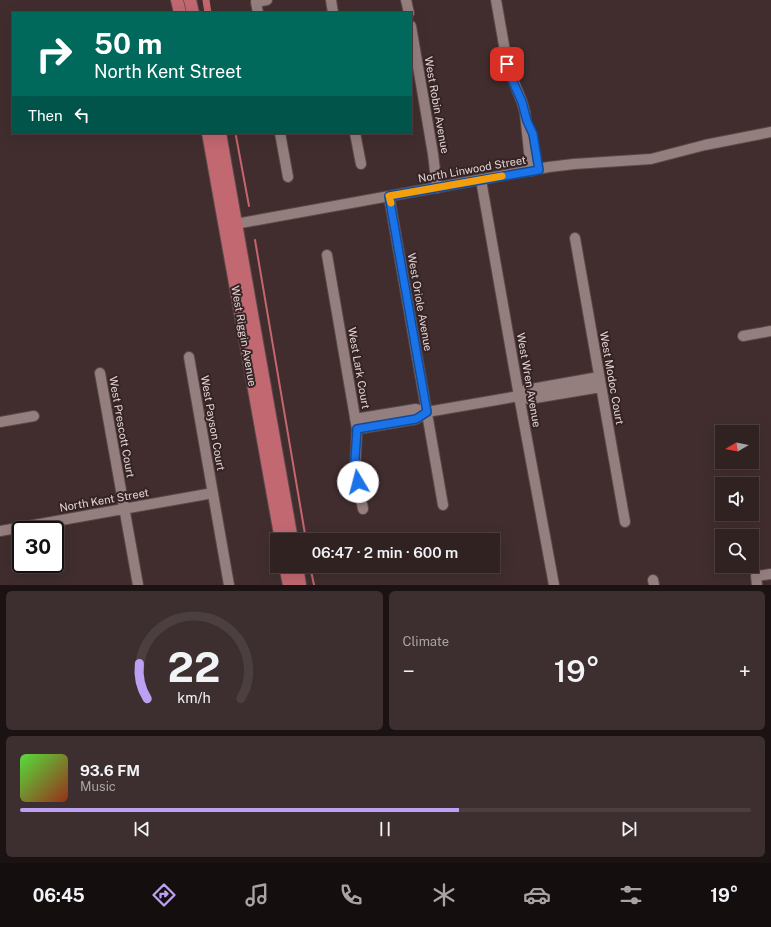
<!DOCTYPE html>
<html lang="en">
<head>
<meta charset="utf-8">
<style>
	:root { --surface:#312222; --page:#3d2f2f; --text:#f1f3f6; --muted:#a8a4a5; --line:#4c3f40; --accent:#bca0f2 }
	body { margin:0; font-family:"Public Sans",sans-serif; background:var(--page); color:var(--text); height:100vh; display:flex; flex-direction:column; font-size:15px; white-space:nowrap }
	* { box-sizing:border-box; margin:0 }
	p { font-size:13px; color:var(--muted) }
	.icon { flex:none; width:22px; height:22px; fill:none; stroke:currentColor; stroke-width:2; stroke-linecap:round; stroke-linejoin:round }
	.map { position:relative; height:585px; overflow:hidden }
	.drawer { display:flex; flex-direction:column; gap:6px; padding:6px; background:#1b1313; flex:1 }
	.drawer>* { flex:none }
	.banner { position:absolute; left:12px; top:12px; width:400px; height:122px; border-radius:0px; box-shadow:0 4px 16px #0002,0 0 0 1px var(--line); background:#00695c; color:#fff; overflow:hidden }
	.needle { width:26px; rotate:260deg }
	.fabs { position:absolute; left:715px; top:425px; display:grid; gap:8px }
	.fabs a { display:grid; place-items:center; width:44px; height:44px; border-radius:0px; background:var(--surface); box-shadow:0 4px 16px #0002,0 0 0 1px var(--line); font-size:20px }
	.speed { position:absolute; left:12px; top:521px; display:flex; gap:8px; font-size:20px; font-weight:700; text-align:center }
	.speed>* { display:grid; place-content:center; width:52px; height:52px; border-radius:50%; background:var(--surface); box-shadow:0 4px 16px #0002,0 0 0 1px var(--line); line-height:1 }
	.speed .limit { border:2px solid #111; border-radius:6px; background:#fff; color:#111 }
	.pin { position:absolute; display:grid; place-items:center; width:34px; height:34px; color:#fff; margin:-17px; border-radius:8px; box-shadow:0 2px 6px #0006 }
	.me { position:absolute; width:44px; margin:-22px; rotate:352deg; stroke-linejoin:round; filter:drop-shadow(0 0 3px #0008) }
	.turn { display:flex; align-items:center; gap:14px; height:84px; padding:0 16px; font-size:18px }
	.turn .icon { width:52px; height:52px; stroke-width:2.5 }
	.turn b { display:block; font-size:28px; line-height:34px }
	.then { display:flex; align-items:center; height:38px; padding:0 16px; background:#0003; gap:8px; font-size:15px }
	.big { font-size:30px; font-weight:600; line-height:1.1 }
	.drawer .widget { flex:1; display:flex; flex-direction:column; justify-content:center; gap:6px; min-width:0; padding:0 14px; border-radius:6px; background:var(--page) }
	.drawer .dial { align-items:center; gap:0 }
	.dial svg { height:104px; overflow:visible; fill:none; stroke:var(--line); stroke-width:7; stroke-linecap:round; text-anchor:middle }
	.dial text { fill:var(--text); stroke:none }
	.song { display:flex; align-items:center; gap:12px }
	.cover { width:48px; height:48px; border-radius:6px; background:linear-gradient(135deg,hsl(110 70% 55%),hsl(10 70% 35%)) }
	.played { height:4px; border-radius:2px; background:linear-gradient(90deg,var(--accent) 60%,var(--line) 60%) }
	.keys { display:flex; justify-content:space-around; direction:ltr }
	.heat { display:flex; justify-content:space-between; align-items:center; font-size:22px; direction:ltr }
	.drawer .tiles { flex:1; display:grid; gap:6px; grid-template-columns:1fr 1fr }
	.widget:last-child { grid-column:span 2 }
	.trip { position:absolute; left:270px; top:533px; width:230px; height:40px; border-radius:0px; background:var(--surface); box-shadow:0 4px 16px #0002,0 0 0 1px var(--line); font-weight:600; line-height:40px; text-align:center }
	.tab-bar { display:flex; height:64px; justify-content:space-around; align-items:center; background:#140e0e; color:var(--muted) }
	.tab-bar .icon { width:28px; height:28px }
	.tab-bar .active { color:var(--accent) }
	.tab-bar b { font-size:18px; color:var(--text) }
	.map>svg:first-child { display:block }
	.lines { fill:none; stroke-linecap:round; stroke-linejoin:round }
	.stream { stroke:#c4666d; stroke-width:2 }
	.canal { stroke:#c4666d; stroke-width:7 }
	.minor-casing { stroke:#5b4a4b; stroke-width:12 }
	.major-casing { stroke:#5b4a4b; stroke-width:14 }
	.minor { stroke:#957e7e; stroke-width:10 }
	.major { stroke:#c26871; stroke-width:12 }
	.route-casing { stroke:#114b97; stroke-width:10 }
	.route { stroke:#1a73e8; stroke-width:7 }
	.slow { stroke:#f59e0b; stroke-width:7 }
	.labels { text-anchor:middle; stroke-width:4; stroke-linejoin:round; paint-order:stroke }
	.street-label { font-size:11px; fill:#e1d4d4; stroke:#362324 }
</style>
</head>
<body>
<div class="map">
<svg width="771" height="585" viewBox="0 0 771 585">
	<rect width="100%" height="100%" fill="#412d2e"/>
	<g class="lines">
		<!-- stream -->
		<path class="stream" d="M236 136 249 206
			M255 240 306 540
			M310 566 314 585"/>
		<!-- canal -->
		<path class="canal" d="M206 0 208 13"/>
		<defs>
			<path id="minor" d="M331 0 333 13
				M406 0 409 13
				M496 0 508 68 522 102 525 113 531 171
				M258 13 256 2 267 0
				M411 26 433 154 437 188
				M280 133 288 177
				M355 133 361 164
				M481 180 519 396 554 585
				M389 196 443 505
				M230 225 549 167 574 164 651 159 705 145 771 132
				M575 238 625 522
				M327 255 357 429 355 468 363 509
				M743 336 771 331
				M189 357 229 585
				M100 373 138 585
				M519 396 526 390 599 377
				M355 419 416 409 427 412 519 396 529 399 601 387
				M0 422 34 416
				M357 429 416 419 427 412
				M0 531 213 493
				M653 580 654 585
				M757 585 756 576 771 574"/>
			<path id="major" d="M177 0 180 13
				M190 0 193 13
				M208 133 281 540
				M220 133 292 540
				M285 566 289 585
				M297 566 300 585"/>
		</defs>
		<!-- minor casing -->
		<use href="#minor" class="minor-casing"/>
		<!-- major casing -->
		<use href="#major" class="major-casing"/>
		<!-- minor -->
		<use href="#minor" class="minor"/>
		<!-- major -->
		<use href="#major" class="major"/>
	</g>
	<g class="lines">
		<defs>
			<path id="route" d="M358 482 355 459 357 429 416 419 427 412 389 196 539 170 533 134 527 121 522 102 510 75 507 64"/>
		</defs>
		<!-- route casing -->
		<use href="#route" class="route-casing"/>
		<!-- route -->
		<use href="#route" class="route"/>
		<!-- slow -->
		<path class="slow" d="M391 203 389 196 502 176"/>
	</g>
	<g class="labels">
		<!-- street labels -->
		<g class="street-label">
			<text transform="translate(437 105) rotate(80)" y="4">West Robin Avenue</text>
			<text transform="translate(472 169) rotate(-10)" y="4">North Linwood Street</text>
			<text transform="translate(420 302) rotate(80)" y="4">West Oriole Avenue</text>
			<text transform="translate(244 336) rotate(80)" y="4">West Riggin Avenue</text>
			<text transform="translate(359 368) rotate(80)" y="4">West Lark Court</text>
			<text transform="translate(612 378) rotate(80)" y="4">West Modoc Court</text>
			<text transform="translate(529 380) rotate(80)" y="4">West Wren Avenue</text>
			<text transform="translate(213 423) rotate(80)" y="4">West Payson Court</text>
			<text transform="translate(122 427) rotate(80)" y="4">West Prescott Court</text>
			<text transform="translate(104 500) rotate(-10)" y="4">North Kent Street</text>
		</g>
	</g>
</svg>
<div class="fabs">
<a><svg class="needle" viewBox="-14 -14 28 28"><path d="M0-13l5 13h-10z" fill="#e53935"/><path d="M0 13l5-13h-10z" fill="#a8a4a5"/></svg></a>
<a><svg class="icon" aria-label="sound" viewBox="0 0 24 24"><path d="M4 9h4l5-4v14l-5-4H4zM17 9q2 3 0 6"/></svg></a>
<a><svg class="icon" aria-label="search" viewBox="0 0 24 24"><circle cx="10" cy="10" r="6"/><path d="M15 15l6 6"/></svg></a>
</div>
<div class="speed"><div class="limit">30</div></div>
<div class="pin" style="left:507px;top:64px;background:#d93025"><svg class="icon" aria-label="arrive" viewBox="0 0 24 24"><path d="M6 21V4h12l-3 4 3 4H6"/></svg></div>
<svg class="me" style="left:358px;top:482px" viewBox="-20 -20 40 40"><circle r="19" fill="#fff"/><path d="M0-13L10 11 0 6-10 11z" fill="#1a73e8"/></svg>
<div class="trip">06:47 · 2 min · 600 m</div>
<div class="banner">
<div class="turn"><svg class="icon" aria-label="right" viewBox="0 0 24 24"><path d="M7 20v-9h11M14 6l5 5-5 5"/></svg><div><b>50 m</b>North Kent Street</div></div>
<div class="then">Then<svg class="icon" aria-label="left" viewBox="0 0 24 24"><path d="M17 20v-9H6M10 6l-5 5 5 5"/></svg></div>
</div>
</div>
<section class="drawer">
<div class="tiles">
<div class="widget dial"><svg viewBox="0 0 100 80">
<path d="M14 69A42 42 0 1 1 86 69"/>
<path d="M14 69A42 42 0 0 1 8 42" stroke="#bca0f2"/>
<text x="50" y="56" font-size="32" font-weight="700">22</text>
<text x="50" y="72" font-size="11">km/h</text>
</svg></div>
<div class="widget"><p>Climate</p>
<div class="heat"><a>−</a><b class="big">19°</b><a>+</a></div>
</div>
<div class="widget">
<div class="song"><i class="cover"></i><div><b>93.6 FM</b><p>Music</p></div></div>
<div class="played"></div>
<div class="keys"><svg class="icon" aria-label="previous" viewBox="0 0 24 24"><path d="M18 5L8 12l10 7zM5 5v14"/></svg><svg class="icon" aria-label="pause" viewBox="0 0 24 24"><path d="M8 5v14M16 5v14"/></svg><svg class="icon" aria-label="next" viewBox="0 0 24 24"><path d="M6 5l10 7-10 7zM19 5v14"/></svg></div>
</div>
</div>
</section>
<nav class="tab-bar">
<b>06:45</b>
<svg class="icon active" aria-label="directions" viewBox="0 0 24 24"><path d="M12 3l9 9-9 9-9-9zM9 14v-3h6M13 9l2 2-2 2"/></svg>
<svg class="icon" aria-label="music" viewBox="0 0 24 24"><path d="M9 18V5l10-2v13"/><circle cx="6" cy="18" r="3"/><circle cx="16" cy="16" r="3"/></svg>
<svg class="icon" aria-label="phone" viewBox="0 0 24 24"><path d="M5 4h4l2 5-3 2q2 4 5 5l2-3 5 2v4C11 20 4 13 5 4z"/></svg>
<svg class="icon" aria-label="climate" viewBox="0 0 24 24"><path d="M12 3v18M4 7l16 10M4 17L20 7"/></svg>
<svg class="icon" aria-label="car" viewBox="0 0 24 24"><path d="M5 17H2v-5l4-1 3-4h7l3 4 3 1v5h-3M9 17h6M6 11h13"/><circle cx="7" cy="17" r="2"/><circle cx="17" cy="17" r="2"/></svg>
<svg class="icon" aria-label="filters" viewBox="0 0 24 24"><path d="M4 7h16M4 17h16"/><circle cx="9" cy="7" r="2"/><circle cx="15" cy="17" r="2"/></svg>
<b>19°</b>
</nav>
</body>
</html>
